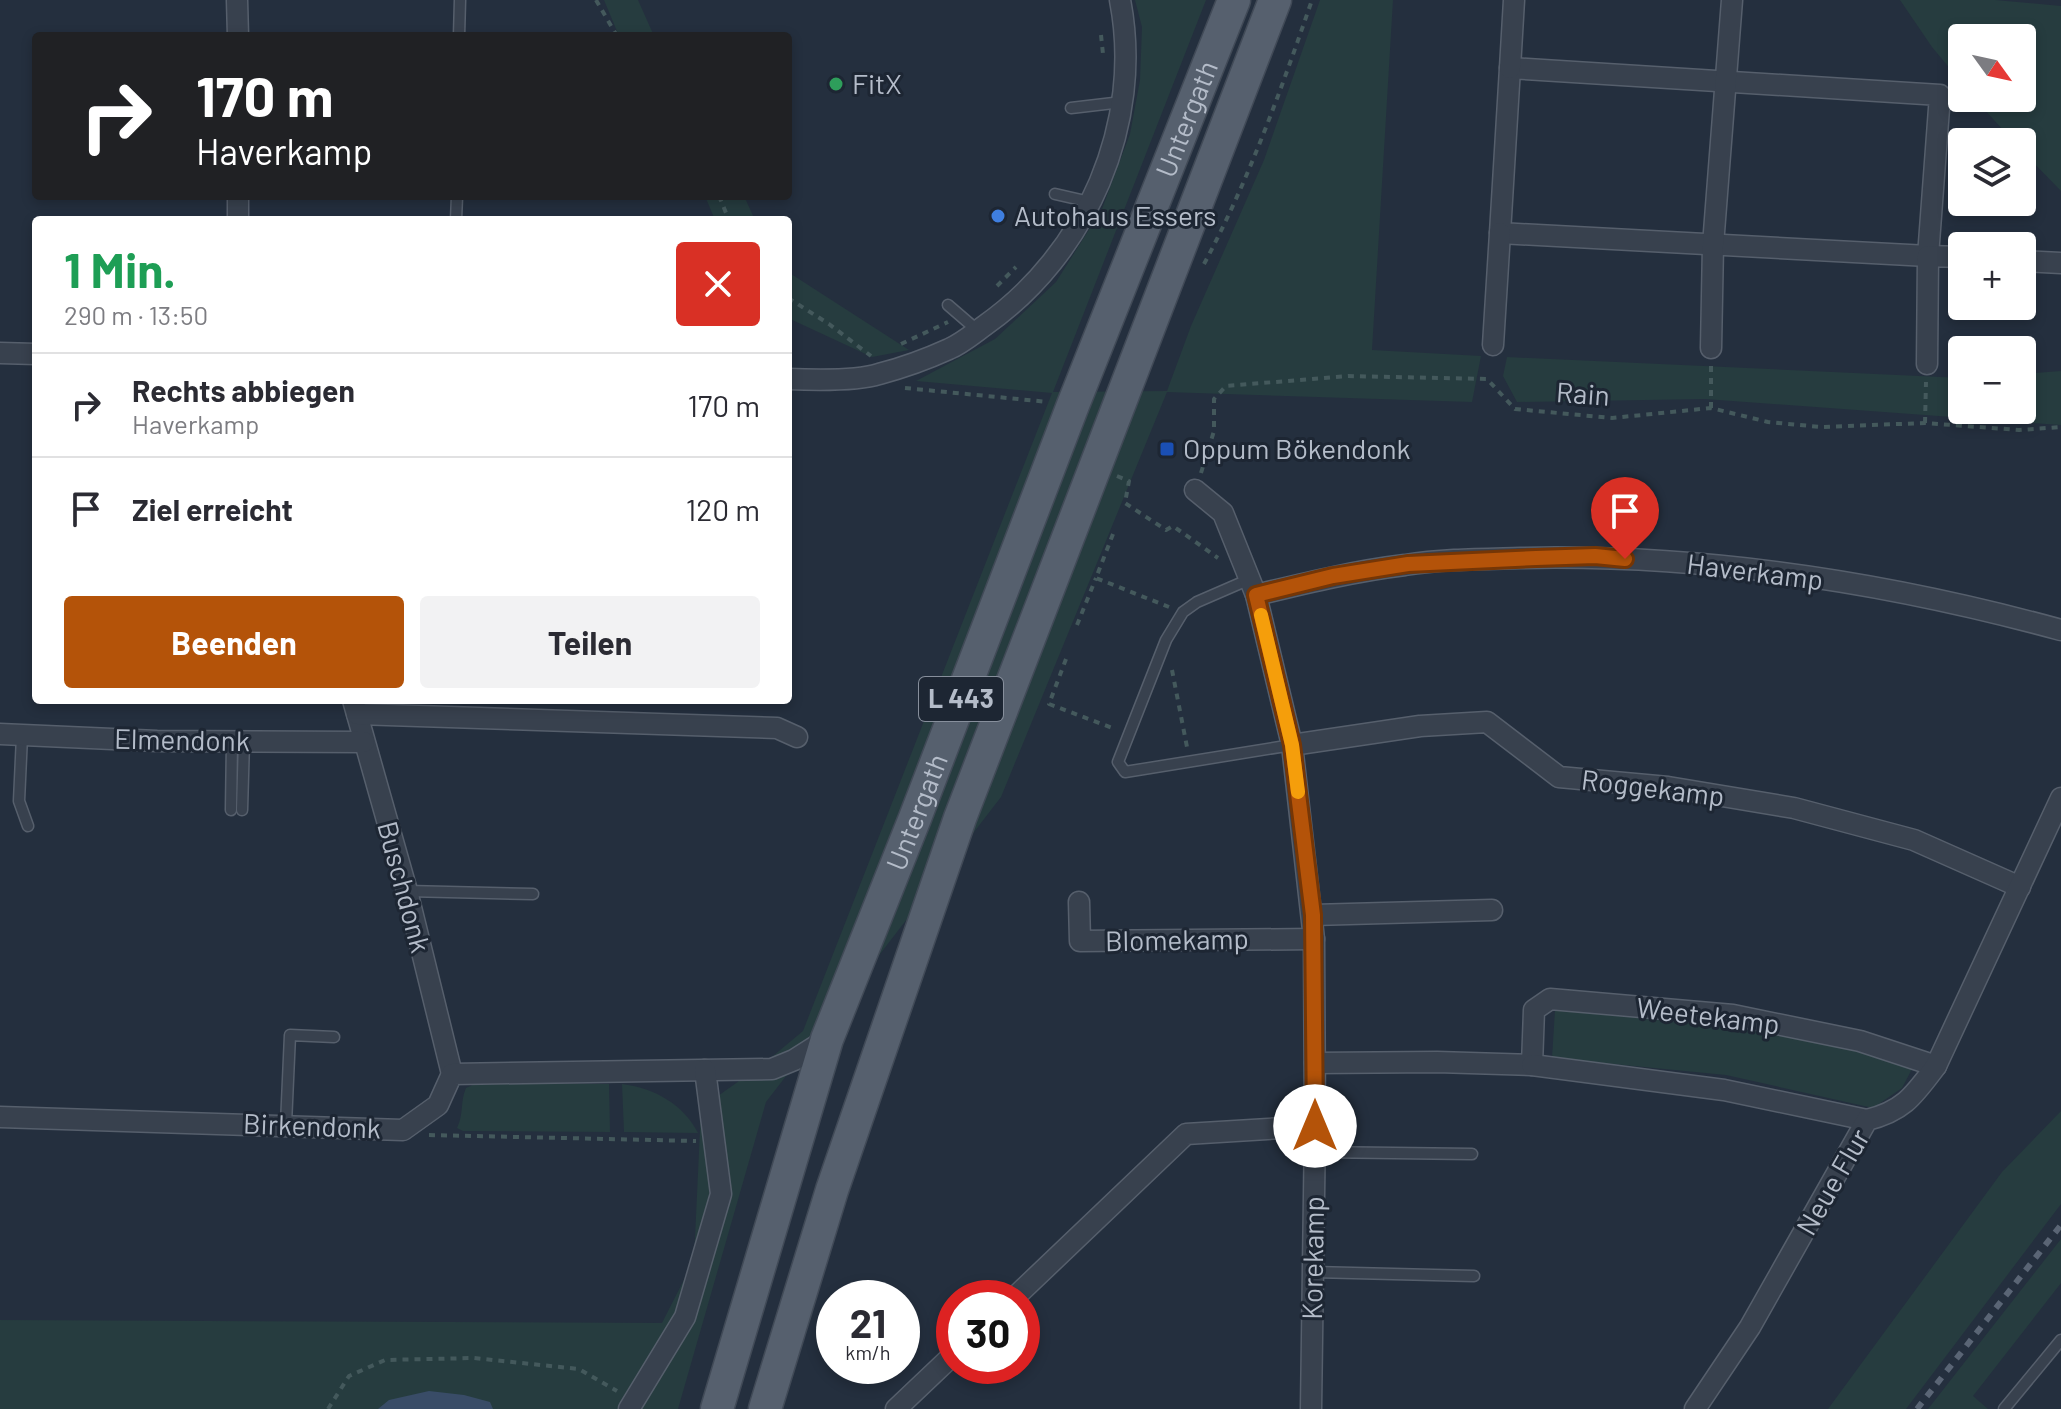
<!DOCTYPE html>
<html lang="de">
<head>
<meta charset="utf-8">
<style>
	body { margin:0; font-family:Barlow,sans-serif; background:#f2f2f3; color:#2b2b33; height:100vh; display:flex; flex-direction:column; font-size:30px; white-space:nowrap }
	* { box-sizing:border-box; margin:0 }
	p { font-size:26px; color:#7c7c81 }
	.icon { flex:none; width:44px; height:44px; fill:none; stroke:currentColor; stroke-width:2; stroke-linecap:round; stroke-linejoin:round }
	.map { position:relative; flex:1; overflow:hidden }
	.drawer { position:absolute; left:32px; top:216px; width:760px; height:488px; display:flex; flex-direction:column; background:#fff; border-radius:8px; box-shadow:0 4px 12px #0003 }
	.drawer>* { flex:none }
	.top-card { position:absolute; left:32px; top:32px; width:760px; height:168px; border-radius:8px; box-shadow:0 4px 12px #0003; background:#202124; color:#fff; overflow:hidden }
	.needle { width:52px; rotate:123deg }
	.controls { position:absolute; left:1948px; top:24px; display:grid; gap:16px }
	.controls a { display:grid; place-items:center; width:88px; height:88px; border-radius:8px; background:#fff; box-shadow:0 4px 12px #0003; font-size:40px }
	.speed { position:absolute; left:816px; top:1280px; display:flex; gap:16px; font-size:40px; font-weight:700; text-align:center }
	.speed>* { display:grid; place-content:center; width:104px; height:104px; border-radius:50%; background:#fff; box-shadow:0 4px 12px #0003; line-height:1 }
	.speed small { font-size:20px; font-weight:400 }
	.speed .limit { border:12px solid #d22; background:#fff; color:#111 }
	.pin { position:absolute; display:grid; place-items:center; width:68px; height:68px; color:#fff; margin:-82px -34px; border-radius:50% 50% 50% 0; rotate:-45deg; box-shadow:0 0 8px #0007 }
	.pin .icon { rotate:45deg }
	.me { position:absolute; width:88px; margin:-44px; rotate:0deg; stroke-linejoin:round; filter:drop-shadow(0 0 6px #0008) }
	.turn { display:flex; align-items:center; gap:28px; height:168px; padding:0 32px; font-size:36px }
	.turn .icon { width:104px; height:104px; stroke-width:2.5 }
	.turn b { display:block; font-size:56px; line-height:68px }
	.round { display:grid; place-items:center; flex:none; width:84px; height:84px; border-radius:8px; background:#f2f2f3 }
	.head { display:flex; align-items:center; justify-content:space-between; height:136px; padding:0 32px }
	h1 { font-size:48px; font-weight:700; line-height:60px; color:#1e9e55 }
	.primary-button { display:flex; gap:16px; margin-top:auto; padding:16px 32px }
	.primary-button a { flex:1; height:92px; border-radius:8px; background:#b45309; color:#fff; font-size:32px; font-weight:700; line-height:92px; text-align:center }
	.primary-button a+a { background:#f2f2f3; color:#2b2b33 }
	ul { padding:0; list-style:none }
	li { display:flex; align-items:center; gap:24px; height:104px; padding:0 32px; border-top:2px solid #e1e1e2 }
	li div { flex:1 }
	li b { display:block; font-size:30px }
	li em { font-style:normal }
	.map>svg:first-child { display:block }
</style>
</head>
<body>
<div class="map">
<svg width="2061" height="1409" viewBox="0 0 2061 1409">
	<rect width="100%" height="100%" fill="#242f3e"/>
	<!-- green -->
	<g fill="#263c3f">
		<polygon points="604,0 638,0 654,36 619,36"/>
		<polygon points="1135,0 1206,0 1053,392 1167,391 1191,326 1264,160 1320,0 1393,0 1372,350 1481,356 1472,402 1167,392 1001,797 766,1102 678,1409 0,1409 0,1320 662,1323 694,1260 701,1108 767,1061 803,1031 1052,393 916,381 995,339 1056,282 1102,209 1130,134 1140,80 1142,27"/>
		<polygon points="1900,0 1995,0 2061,6 2061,191 2022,151 2022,142 2014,142 1974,98 2022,98 2022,38 1962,38 1962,83 1932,47"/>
		<polygon points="705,196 744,196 755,220 715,220"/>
		<polygon points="788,272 909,350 872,357 788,318"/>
		<polygon points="1507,357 1962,378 1962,410 2022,410 2022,374 2061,371 2061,425 1705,399 1517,402 1503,376"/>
		<polygon points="1555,1010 1721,1023 1892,1057 1913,1067 1902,1088 1873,1108 1726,1075 1552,1058"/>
		<path d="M477,1083L609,1084L610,1132L463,1131L457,1128C464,1114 460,1101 466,1088Z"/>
		<path d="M622,1084C654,1088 683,1104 698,1133L624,1132Z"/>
		<polygon points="2061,1111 2061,1204 1906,1409 1828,1409 2002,1172"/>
		<polygon points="2061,1239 2061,1283 1973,1396 1988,1409 1928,1409"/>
	</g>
	<!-- water -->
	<polygon fill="#394c67" points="429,1391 464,1395 490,1402 493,1409 378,1409 389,1400"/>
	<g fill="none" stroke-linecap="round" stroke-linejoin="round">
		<!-- service casing -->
		<g stroke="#565f6c" stroke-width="13">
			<g id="service">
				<polyline points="459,36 460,0"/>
				<polyline points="1071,108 1122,102"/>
				<polyline points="1055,194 1090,202"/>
				<polyline points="456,220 457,196"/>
				<polyline points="948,305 977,330"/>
				<polyline points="1250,579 1197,602 1183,612 1166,640 1118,762 1125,772 1292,745"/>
				<polyline points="22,736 19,801 28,826"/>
				<polyline points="231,810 232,741"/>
				<polyline points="242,810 244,741"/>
				<polyline points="407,891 533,894"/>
				<polyline points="286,1124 290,1035 334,1037"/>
				<polyline points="1315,1152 1472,1154"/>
				<polyline points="1313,1272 1474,1276"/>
				<polyline points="2004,1409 2061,1340"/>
			</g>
		</g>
		<!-- minor casing -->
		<g stroke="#565f6c" stroke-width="23">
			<g id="minor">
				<polyline points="237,0 238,36"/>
				<polygon points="1510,68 1940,95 1928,256 1500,233"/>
				<polyline points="1510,68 1514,0"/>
				<polyline points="238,220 238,196"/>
				<polyline points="2022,261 2061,263"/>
				<polyline points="1493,345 1500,233"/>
				<polyline points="1711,348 1713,245 1732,0"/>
				<polyline points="0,353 36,354"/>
				<polyline points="1927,364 1928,256 1962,257"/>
				<path d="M788,379C812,380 857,381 879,374C902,368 927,359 949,349C961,344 973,334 984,326C1087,254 1144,123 1120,0"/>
				<polyline points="1195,490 1223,513 1256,595 1292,745 1314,939 1315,1126 1311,1409"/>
				<path d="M1256,595C1306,583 1355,571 1405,565C1443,559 1482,559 1520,558C1702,554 1886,582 2061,630"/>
				<polyline points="353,700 407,891 452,1074"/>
				<polyline points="357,714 777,728 797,737"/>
				<polyline points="0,734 157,741 364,742"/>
				<polyline points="1292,745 1420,726 1487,722 1559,777 1668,787 1794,808 1914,840 2020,887"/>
				<polyline points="1079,902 1080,941 1314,939"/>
				<polyline points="1313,915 1492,910"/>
				<polyline points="1315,1063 1437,1062 1532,1065 1534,1010 1550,999 1733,1015 1860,1041 1936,1066"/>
				<polyline points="1532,1065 1724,1090 1867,1120"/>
				<polyline points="0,1117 403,1130 438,1105 452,1074 772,1069 794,1060 827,1039"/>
				<polyline points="1014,1298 1186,1134 1315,1126"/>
				<polyline points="629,1409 685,1317 721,1194 705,1070"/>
				<polyline points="896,1409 954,1354"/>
				<path d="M1695,1409L1750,1327L1867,1120C1904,1111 1914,1095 1936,1066L2061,798"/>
			</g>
		</g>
		<!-- primary casing -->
		<g stroke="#414a57" stroke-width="35">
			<g id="primary">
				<path id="s1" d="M717,1409L827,1039L915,818L1073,405L1234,0"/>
				<polyline points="765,1409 832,1190 960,818 1275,0"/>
			</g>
		</g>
		<!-- path -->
		<g stroke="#44595c" stroke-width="4" stroke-dasharray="6 6" stroke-linecap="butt">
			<polyline points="596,0 617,36"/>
			<polyline points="1101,35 1103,54"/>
			<polyline points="719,196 729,220"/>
			<path d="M1204,264C1249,180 1281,90 1312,0"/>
			<polyline points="997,286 1016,267"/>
			<polyline points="788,298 829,324 871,356"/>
			<polyline points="901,344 948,322"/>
			<polyline points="1711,366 1711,408"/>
			<polyline points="905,388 1048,402"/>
			<polyline points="1925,423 1926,382"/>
			<polyline points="1201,473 1214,431 1214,399 1226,386 1348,376 1487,379 1515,409 1612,418 1711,408 1768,422 1821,427 1925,423 2019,430 2061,427"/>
			<polyline points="1117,476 1129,481 1125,503 1166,530 1173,526 1218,558"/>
			<polyline points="1113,534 1096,578 1169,607"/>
			<polyline points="1077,625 1096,578"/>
			<polyline points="1066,659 1049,704 1115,729"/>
			<polyline points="1172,670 1187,747"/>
			<polyline points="429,1135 696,1141"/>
			<polyline points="328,1409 349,1376 385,1360 474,1358 579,1369 617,1391"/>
		</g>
		<!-- service -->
		<use href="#service" stroke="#38414e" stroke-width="10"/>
		<!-- minor -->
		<use href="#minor" stroke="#38414e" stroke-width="20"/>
		<!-- primary -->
		<use href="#primary" stroke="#56606e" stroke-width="32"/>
		<!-- rail -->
		<polyline stroke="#5a6575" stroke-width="6" stroke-dasharray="8 8" stroke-linecap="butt" points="1917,1409 2061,1225"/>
	</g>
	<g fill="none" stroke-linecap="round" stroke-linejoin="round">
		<!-- route casing -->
		<g stroke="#753606" stroke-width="20">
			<polyline id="route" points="1315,1126 1313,915 1292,745 1256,595 1333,576 1408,564 1536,558 1595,556 1625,559"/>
		</g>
		<!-- route -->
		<use href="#route" stroke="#b45309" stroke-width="14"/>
		<!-- slow -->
		<polyline stroke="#f59e0b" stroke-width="14" points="1261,615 1292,745 1298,792"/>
	</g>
	<!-- markers -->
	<circle fill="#2e9e5b" stroke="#1d2633" stroke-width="3" cx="836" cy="84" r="8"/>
	<circle fill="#3f7fe0" stroke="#1d2633" stroke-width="3" cx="998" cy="216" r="8"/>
	<rect fill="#1a4fb4" stroke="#1d2633" stroke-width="3" x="1159" y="441" width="16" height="16" rx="4"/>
	<g text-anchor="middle" stroke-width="6" stroke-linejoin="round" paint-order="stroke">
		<!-- shield labels -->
		<rect fill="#1d2633" stroke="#878f9c" stroke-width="2" x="919" y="677" width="84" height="44" rx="6"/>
		<g font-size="26" font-weight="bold" fill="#b4bcc9">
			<text x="961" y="708">L 443</text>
		</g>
		<!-- poi labels -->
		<g font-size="28" fill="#b4bcc9" stroke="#1d2633" text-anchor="start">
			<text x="852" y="94">FitX</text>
			<text x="1014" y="226">Autohaus Essers</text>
			<text x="1183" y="459">Oppum Bökendonk</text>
		</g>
		<!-- street labels -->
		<g font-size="28" fill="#b4bcc9" stroke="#1d2633">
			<text dy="10" stroke="none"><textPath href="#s1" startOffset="1374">Untergath</textPath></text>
			<text transform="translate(1583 394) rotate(4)" y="10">Rain</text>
			<text transform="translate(1755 572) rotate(7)" y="10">Haverkamp</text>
			<text transform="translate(182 740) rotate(1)" y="10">Elmendonk</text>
			<text transform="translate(1653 788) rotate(7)" y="10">Roggekamp</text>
			<text dy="10" stroke="none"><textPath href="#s1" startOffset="630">Untergath</textPath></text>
			<text transform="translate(404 887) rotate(75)" y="10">Buschdonk</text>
			<text transform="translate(1177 940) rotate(-1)" y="10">Blomekamp</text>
			<text transform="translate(1708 1016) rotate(7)" y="10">Weetekamp</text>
			<text transform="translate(312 1126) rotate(2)" y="10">Birkendonk</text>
			<text transform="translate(1833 1182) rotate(-60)" y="10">Neue Flur</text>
			<text transform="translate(1313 1258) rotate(-89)" y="10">Korekamp</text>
		</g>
	</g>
</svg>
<div class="controls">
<a><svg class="needle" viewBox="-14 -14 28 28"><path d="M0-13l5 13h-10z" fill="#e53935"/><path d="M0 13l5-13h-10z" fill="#7c7c81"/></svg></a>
<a><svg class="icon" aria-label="layers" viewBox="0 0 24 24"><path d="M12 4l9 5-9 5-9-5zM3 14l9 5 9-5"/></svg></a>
<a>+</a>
<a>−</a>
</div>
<div class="speed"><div>21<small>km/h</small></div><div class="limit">30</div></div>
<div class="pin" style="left:1625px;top:559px;background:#d93025"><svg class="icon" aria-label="arrive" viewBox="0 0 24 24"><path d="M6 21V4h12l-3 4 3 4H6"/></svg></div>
<svg class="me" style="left:1315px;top:1126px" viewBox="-20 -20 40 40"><circle r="19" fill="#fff"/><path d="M0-13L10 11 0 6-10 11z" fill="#b45309"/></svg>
<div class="top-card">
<div class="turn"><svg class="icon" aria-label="right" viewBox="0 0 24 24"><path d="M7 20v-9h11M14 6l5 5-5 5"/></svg><div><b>170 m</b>Haverkamp</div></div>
</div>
<section class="drawer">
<div class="head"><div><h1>1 Min.</h1><p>290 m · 13:50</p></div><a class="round" style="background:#d93025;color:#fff"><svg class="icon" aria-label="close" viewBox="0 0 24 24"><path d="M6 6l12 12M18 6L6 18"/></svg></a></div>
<ul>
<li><svg class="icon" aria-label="right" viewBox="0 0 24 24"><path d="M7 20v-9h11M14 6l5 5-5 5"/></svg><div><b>Rechts abbiegen</b><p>Haverkamp</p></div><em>170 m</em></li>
<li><svg class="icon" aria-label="arrive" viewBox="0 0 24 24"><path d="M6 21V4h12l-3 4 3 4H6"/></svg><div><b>Ziel erreicht</b></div><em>120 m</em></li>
</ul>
<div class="primary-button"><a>Beenden</a><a>Teilen</a></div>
</section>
</div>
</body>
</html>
